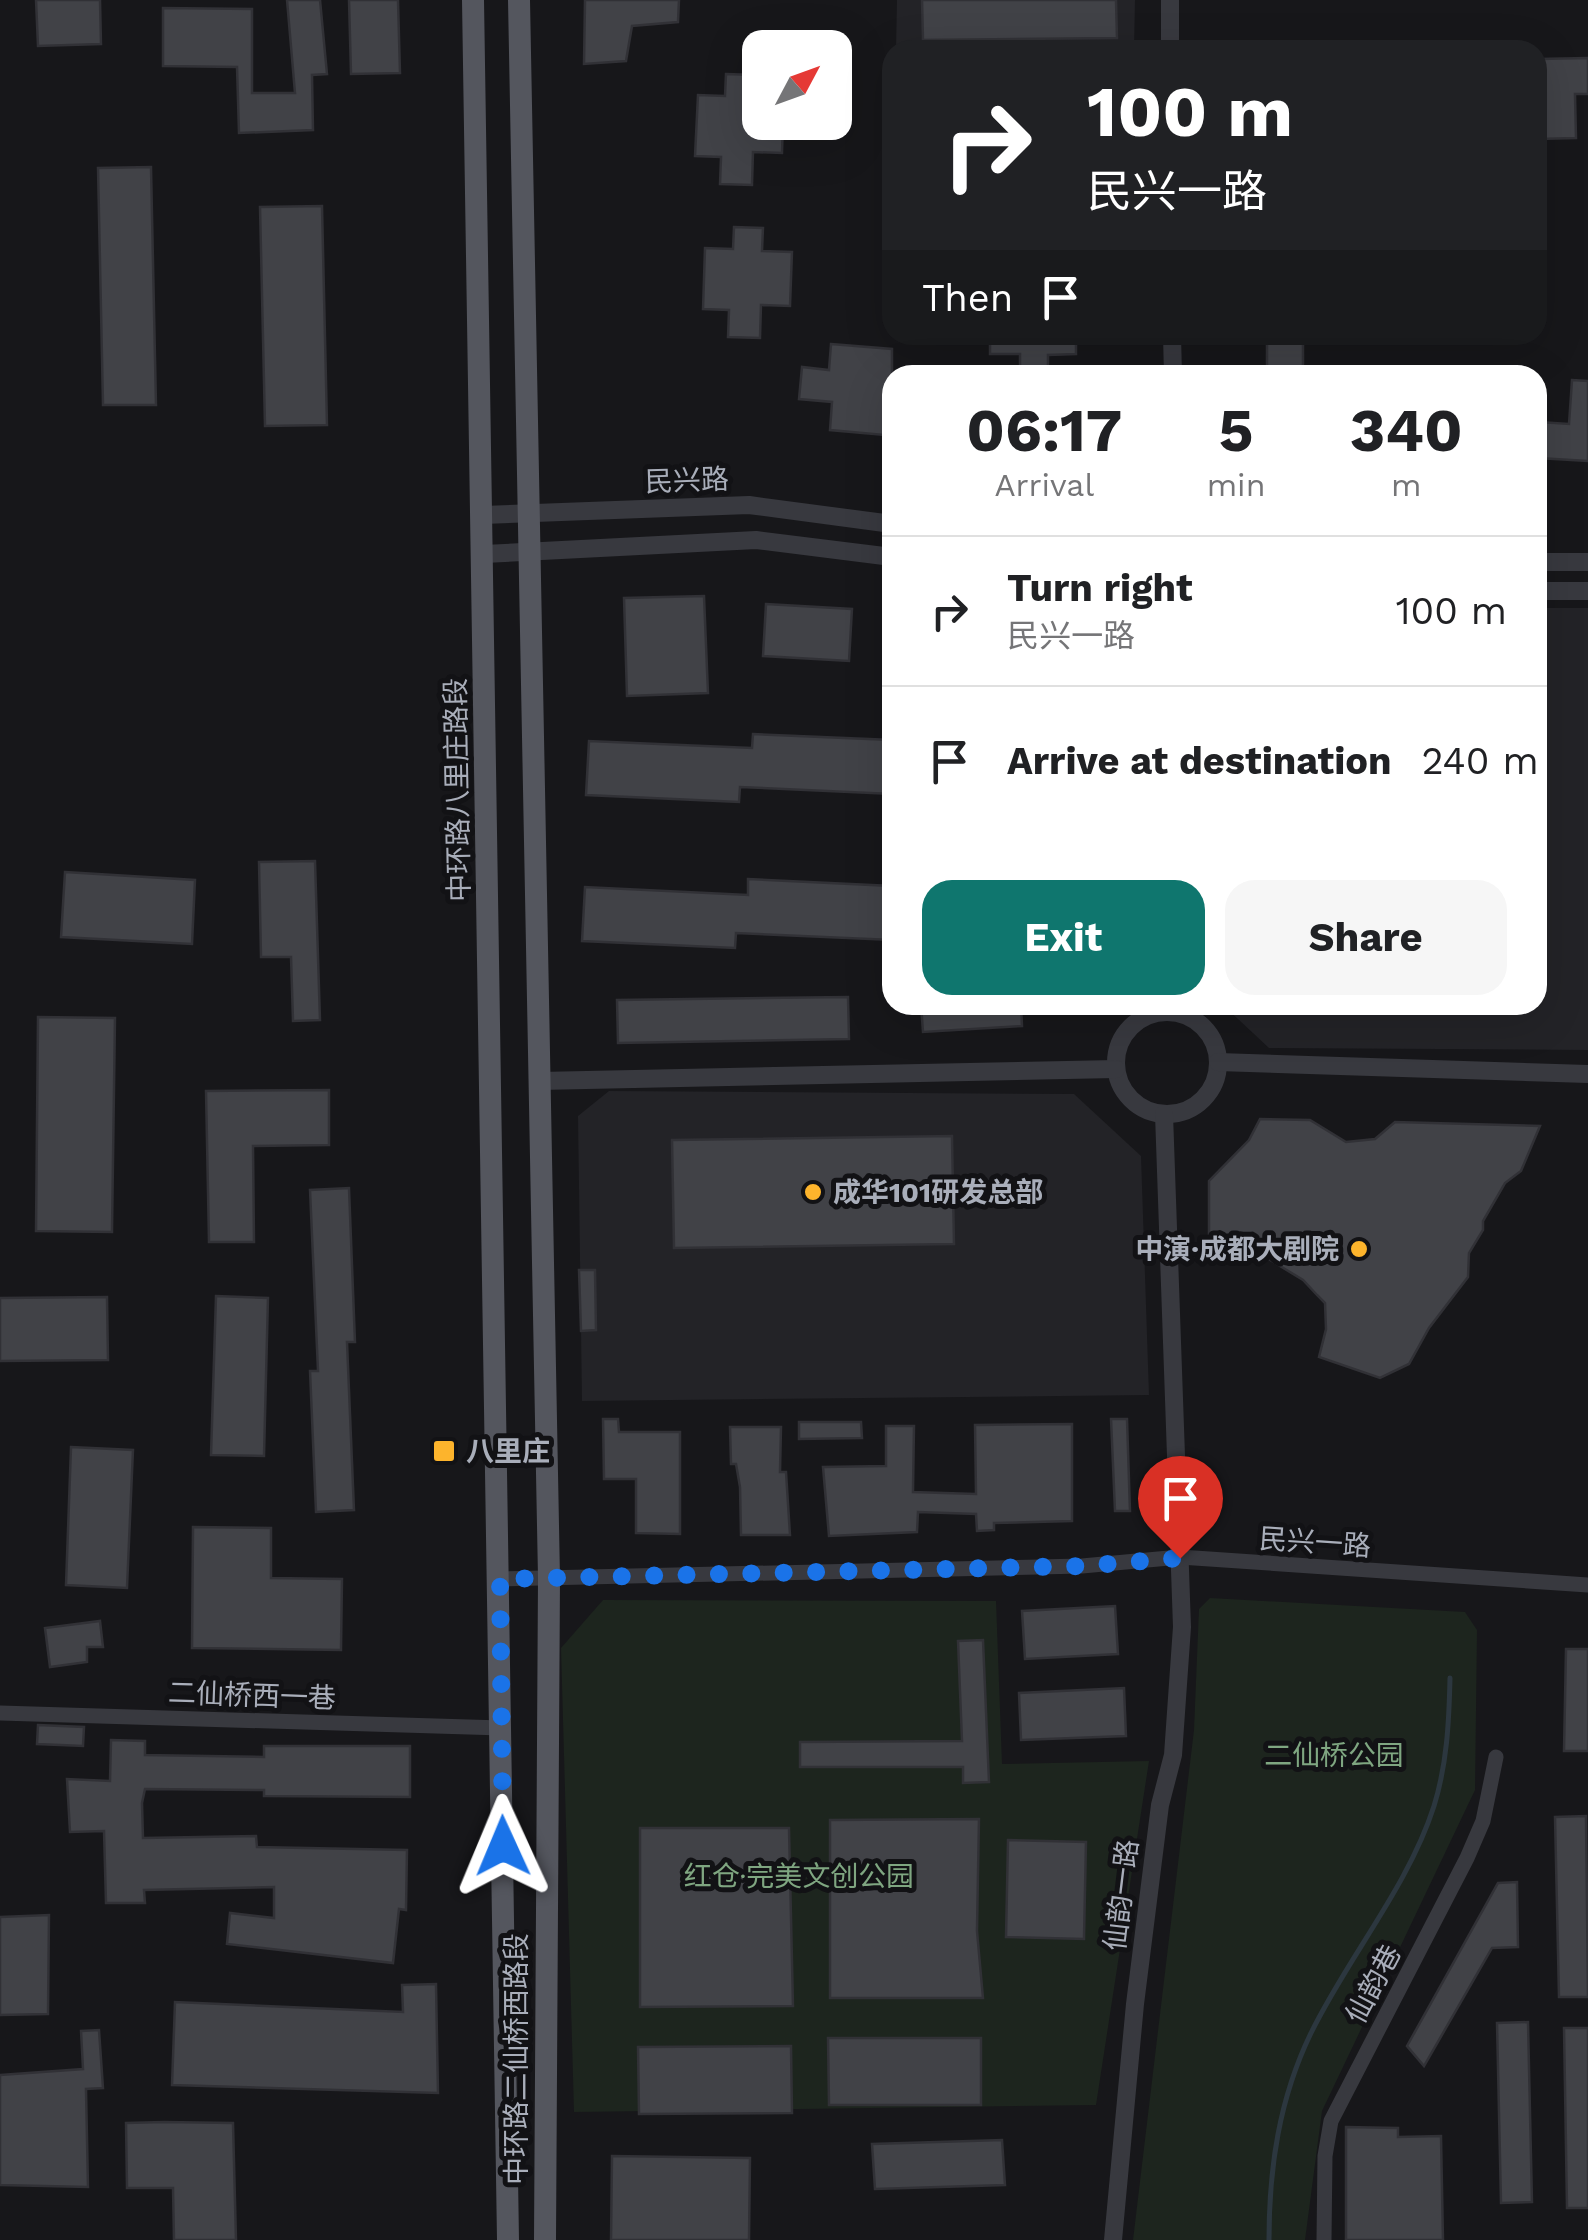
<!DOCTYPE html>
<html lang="en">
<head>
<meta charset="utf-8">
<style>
	body { margin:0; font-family:"Work Sans","Noto Sans SC",sans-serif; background:#f6f6f6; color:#202124; height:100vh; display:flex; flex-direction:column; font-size:38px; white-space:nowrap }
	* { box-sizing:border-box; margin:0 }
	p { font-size:32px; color:#757577 }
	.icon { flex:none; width:55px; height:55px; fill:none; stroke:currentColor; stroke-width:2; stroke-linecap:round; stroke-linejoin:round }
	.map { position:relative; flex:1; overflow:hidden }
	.panel { position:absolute; left:882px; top:365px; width:665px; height:650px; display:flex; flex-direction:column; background:#fff; border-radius:30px; box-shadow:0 10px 40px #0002 }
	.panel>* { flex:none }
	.guide { position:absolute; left:882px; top:40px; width:665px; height:305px; border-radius:30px; box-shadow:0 10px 40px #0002; background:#202124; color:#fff; overflow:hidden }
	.needle { width:65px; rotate:49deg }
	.controls { position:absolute; left:742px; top:30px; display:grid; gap:20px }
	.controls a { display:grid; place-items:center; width:110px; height:110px; border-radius:20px; background:#fff; box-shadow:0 10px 40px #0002; font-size:50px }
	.pin { position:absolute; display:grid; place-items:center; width:85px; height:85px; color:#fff; margin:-102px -42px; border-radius:50% 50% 50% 0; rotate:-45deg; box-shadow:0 0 10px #0007 }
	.pin .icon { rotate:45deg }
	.me { position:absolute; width:110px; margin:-55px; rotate:359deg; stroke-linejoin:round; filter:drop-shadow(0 0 8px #0008) }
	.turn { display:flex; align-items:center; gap:35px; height:210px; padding:0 40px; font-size:45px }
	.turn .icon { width:130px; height:130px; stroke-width:2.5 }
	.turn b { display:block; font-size:70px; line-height:85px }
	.then { display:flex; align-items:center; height:95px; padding:0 40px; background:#0003; gap:20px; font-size:38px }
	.eta { display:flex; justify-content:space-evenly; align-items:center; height:170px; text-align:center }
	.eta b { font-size:60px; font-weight:700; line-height:70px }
	.button { display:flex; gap:20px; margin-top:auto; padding:20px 40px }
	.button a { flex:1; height:115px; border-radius:30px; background:#0f766e; color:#fff; font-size:40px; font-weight:700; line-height:115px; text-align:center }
	.button a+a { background:#f6f6f6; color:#202124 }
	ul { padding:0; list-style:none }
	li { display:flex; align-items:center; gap:30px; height:150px; padding:0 40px; border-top:2px solid #e0e0e0 }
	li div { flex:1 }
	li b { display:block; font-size:38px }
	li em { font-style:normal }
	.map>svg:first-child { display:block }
</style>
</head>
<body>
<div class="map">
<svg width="1588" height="2240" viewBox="0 0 1588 2240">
	<rect width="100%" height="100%" fill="#17171a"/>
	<!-- built -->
	<g fill="#232327">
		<polygon points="897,0 1135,0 1134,50 896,50"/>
		<polygon points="1538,608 1588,608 1588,1050 1269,1048 1223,1005 1538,1005"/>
		<polygon points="609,1091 1074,1094 1141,1156 1149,1395 582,1401 578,1116"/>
	</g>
	<!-- green -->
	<g fill="#1d251e">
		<polygon points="1210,1598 1465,1612 1477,1630 1475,1790 1322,2111 1305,2240 1133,2240 1194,1730 1199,1609"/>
		<polygon points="603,1600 996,1601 1002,1764 1149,1761 1096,2105 574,2112 561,1648"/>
	</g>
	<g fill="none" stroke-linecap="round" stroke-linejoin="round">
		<!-- stream -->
		<path stroke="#2c373f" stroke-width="5" d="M1269,2240C1269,2168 1279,2099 1311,2033C1348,1957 1408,1887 1434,1806C1447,1764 1449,1722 1450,1678"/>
	</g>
	<!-- building -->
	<g fill="#414247" stroke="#313136" stroke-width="2.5">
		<polygon points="36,0 100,0 101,44 38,46"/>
		<polygon points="287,0 320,0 327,74 312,75 313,130 239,133 237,67 163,66 163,8 252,9 252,93 295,93"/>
		<polygon points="349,0 398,0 400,73 351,74"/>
		<polygon points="585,0 679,0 678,22 632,26 626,61 584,64"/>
		<polygon points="922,0 1116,0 1117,38 923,40"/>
		<polygon points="1588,58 1588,94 1575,94 1576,138 1538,139 1538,59"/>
		<polygon points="726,74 755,75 760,122 783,122 782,153 753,152 752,185 720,184 721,157 695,156 698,95 725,96"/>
		<polygon points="151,167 156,405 103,405 98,168"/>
		<polygon points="322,206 327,425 265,426 260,207"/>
		<polygon points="734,227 763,228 762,251 792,252 790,306 761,305 760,338 728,337 729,310 703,309 705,248 733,249"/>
		<polygon points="990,335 1076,335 1076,354 1048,355 1048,375 1020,375 1020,354 990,354"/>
		<polygon points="1267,339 1303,340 1303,375 1267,375"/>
		<polygon points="831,344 892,349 892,406 887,406 884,435 830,430 832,402 799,399 802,367 829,370"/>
		<polygon points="1572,380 1588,381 1588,461 1538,458 1540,422 1569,424"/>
		<polygon points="704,596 708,693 627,696 624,598"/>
		<polygon points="766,604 852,609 849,661 763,656"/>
		<polygon points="753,734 892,740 892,794 740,787 739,802 586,795 589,741 752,748"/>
		<polygon points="315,861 320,1020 293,1021 291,957 261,957 259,862"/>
		<polygon points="65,872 195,880 192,944 61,937"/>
		<polygon points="748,879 892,886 892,940 736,933 735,948 582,941 585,887 748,895"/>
		<polygon points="848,997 849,1039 618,1043 617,1000"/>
		<polygon points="921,1005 1021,1005 1022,1026 923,1032"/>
		<polygon points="38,1017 115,1018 112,1232 36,1231"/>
		<polygon points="329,1090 329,1145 253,1146 254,1242 209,1242 206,1091"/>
		<polygon points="1260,1119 1310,1120 1346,1142 1375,1139 1395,1122 1540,1126 1521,1171 1505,1183 1483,1221 1483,1230 1469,1253 1468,1277 1429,1328 1409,1364 1380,1378 1319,1357 1326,1329 1325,1303 1317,1295 1303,1280 1262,1255 1237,1244 1209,1240 1209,1181 1249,1140"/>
		<polygon points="952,1136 954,1244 674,1248 672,1140"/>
		<polygon points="349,1188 355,1342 347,1342 354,1510 316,1512 310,1371 318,1371 310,1190"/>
		<polygon points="579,1270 595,1270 596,1330 581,1331"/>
		<polygon points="216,1296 268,1298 264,1456 211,1455"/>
		<polygon points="107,1297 108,1360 0,1361 0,1298"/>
		<polygon points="603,1419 618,1419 619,1432 680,1432 680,1534 636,1533 636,1479 604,1479"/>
		<polygon points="1111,1419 1127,1419 1130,1511 1115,1511"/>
		<polygon points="799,1422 861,1422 862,1438 799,1439"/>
		<polygon points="1072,1424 1072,1521 994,1523 994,1530 977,1531 976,1514 918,1512 917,1532 829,1536 823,1467 886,1466 886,1426 914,1426 913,1492 976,1494 975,1425"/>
		<polygon points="730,1427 781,1427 780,1472 786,1472 790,1535 741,1535 740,1487 736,1464 731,1464"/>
		<polygon points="71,1447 133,1450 127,1588 66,1585"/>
		<polygon points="193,1527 271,1528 271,1578 342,1579 341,1650 192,1648"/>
		<polygon points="1115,1606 1118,1654 1025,1659 1022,1611"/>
		<polygon points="100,1621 103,1647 87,1647 87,1662 50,1667 45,1628"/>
		<polygon points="983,1640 989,1782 963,1783 963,1767 800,1767 800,1742 962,1741 958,1641"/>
		<polygon points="1566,1649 1588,1649 1588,1751 1564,1751"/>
		<polygon points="1124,1688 1126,1736 1021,1740 1019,1693"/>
		<polygon points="38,1725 84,1727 83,1746 37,1744"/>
		<polygon points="111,1740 145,1741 145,1755 264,1757 264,1746 410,1746 410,1797 264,1796 264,1790 145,1789 142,1803 143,1838 256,1836 257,1847 407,1850 406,1910 399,1909 393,1963 227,1944 230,1913 274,1918 274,1887 144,1890 145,1903 106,1903 104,1831 70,1832 67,1779 110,1781"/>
		<polygon points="1586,1816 1588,1997 1559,1997 1555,1817"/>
		<polygon points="979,1819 977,1931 983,1998 830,1998 830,1820"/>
		<polygon points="640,1828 789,1828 793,2006 640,2007"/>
		<polygon points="1008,1840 1086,1842 1084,1939 1006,1937"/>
		<polygon points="1517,1882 1518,1947 1492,1948 1424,2066 1407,2046 1498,1883"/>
		<polygon points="49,1915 48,2014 0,2015 0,1917"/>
		<polygon points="436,1984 438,2093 172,2085 175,2002 403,2012 402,1985"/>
		<polygon points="1528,2022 1532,2202 1501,2203 1497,2023"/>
		<polygon points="1564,2028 1588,2028 1588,2208 1567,2208"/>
		<polygon points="99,2030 103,2088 86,2089 88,2187 0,2185 0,2075 83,2069 81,2031"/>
		<polygon points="828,2038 981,2038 981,2105 829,2105"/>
		<polygon points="791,2046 792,2113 639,2114 638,2047"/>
		<polygon points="164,2122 233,2123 236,2240 174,2240 173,2188 127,2188 126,2123"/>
		<polygon points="1346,2127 1398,2128 1398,2137 1441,2136 1443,2240 1346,2240"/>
		<polygon points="1002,2140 1005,2185 875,2189 872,2144"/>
		<polygon points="612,2156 750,2158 749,2240 611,2240"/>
	</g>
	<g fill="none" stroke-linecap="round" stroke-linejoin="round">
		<!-- minor -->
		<g stroke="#38393f" stroke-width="15">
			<polyline points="500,1579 1082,1566 1180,1557 1588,1585"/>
			<polyline points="0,1713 502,1728"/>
			<polyline points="1324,2240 1325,2156 1331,2121 1467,1858 1483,1821 1496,1757"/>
		</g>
		<!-- tertiary -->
		<g stroke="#38393f" stroke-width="18">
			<polyline points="1170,0 1170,50"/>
			<polyline points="1172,335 1173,375"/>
			<polyline points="483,515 749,505 892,524"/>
			<polyline points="484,554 756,540 892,557"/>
			<polyline points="1538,562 1588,562"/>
			<polyline points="1538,591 1588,591"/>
			<circle cx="1167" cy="1063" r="51"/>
			<polyline points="1218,1062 1588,1074"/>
			<polyline points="539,1081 1116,1069"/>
			<polyline points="1113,2240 1135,2004 1160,1805 1173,1755 1182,1627 1164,1114"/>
		</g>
		<!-- primary -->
		<g stroke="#54565e" stroke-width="22">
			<polyline points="473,0 508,2240"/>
			<polyline points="519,0 549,1578 545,2240"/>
		</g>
	</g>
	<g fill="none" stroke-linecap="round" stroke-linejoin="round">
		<!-- route -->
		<polyline stroke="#1a73e8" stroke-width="18" stroke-dasharray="0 32.4" points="503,1846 500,1579 1082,1566 1180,1558"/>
	</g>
	<!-- markers -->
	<g fill="#fdb42c" stroke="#121215" stroke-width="4">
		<circle cx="813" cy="1192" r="10"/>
		<circle cx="1359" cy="1249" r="10"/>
		<rect x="432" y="1439" width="24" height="24" rx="5"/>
	</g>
	<g text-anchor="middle" stroke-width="10" stroke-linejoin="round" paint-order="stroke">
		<!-- street labels -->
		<g font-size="28" fill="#a9aeba" stroke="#121215">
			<text transform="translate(687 480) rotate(-2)" y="10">民兴路</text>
			<text transform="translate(457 790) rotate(-91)" y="10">中环路八里庄路段</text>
			<text transform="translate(1315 1542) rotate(4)" y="10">民兴一路</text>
			<text transform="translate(252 1695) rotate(2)" y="10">二仙桥西一巷</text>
			<text transform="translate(1121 1895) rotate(-83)" y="10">仙韵一路</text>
			<text transform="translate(1373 1984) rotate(-62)" y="10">仙韵巷</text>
			<text transform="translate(516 2059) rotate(-90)" y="10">中环路二仙桥西路段</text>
		</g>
		<!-- poi labels -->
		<g font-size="28" font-weight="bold" fill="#a9aeba" stroke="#121215" text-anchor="start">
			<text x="833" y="1202">成华101研发总部</text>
			<text x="1339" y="1259" text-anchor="end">中演·成都大剧院</text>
			<text x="466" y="1461">八里庄</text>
		</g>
		<!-- park labels -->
		<g font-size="28" fill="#7fa681" stroke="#121215">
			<text x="1334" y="1765">二仙桥公园</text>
			<text x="799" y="1886">红仓·完美文创公园</text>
		</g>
	</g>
</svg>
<div class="controls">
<a><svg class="needle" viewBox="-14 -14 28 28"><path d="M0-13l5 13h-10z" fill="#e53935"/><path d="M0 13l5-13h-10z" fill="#757577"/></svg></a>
</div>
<div class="pin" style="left:1180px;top:1558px;background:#d93025"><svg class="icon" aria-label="arrive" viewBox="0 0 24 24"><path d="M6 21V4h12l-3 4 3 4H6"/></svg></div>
<svg class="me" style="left:503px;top:1846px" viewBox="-20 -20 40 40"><path d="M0-17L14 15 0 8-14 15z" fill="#1a73e8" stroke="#fff" stroke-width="4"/></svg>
<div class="guide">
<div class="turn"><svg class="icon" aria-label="right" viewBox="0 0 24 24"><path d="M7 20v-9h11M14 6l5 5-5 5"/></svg><div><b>100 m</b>民兴一路</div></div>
<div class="then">Then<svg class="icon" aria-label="arrive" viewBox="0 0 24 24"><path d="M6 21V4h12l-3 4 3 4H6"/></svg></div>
</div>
<section class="panel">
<div class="eta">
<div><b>06:17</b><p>Arrival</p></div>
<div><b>5</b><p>min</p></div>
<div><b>340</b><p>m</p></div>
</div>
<ul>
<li><svg class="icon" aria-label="right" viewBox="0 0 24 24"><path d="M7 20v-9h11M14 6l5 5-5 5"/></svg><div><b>Turn right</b><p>民兴一路</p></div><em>100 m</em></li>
<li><svg class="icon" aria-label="arrive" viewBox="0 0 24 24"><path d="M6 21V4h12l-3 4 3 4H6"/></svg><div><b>Arrive at destination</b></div><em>240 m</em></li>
</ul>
<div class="button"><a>Exit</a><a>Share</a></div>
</section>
</div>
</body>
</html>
